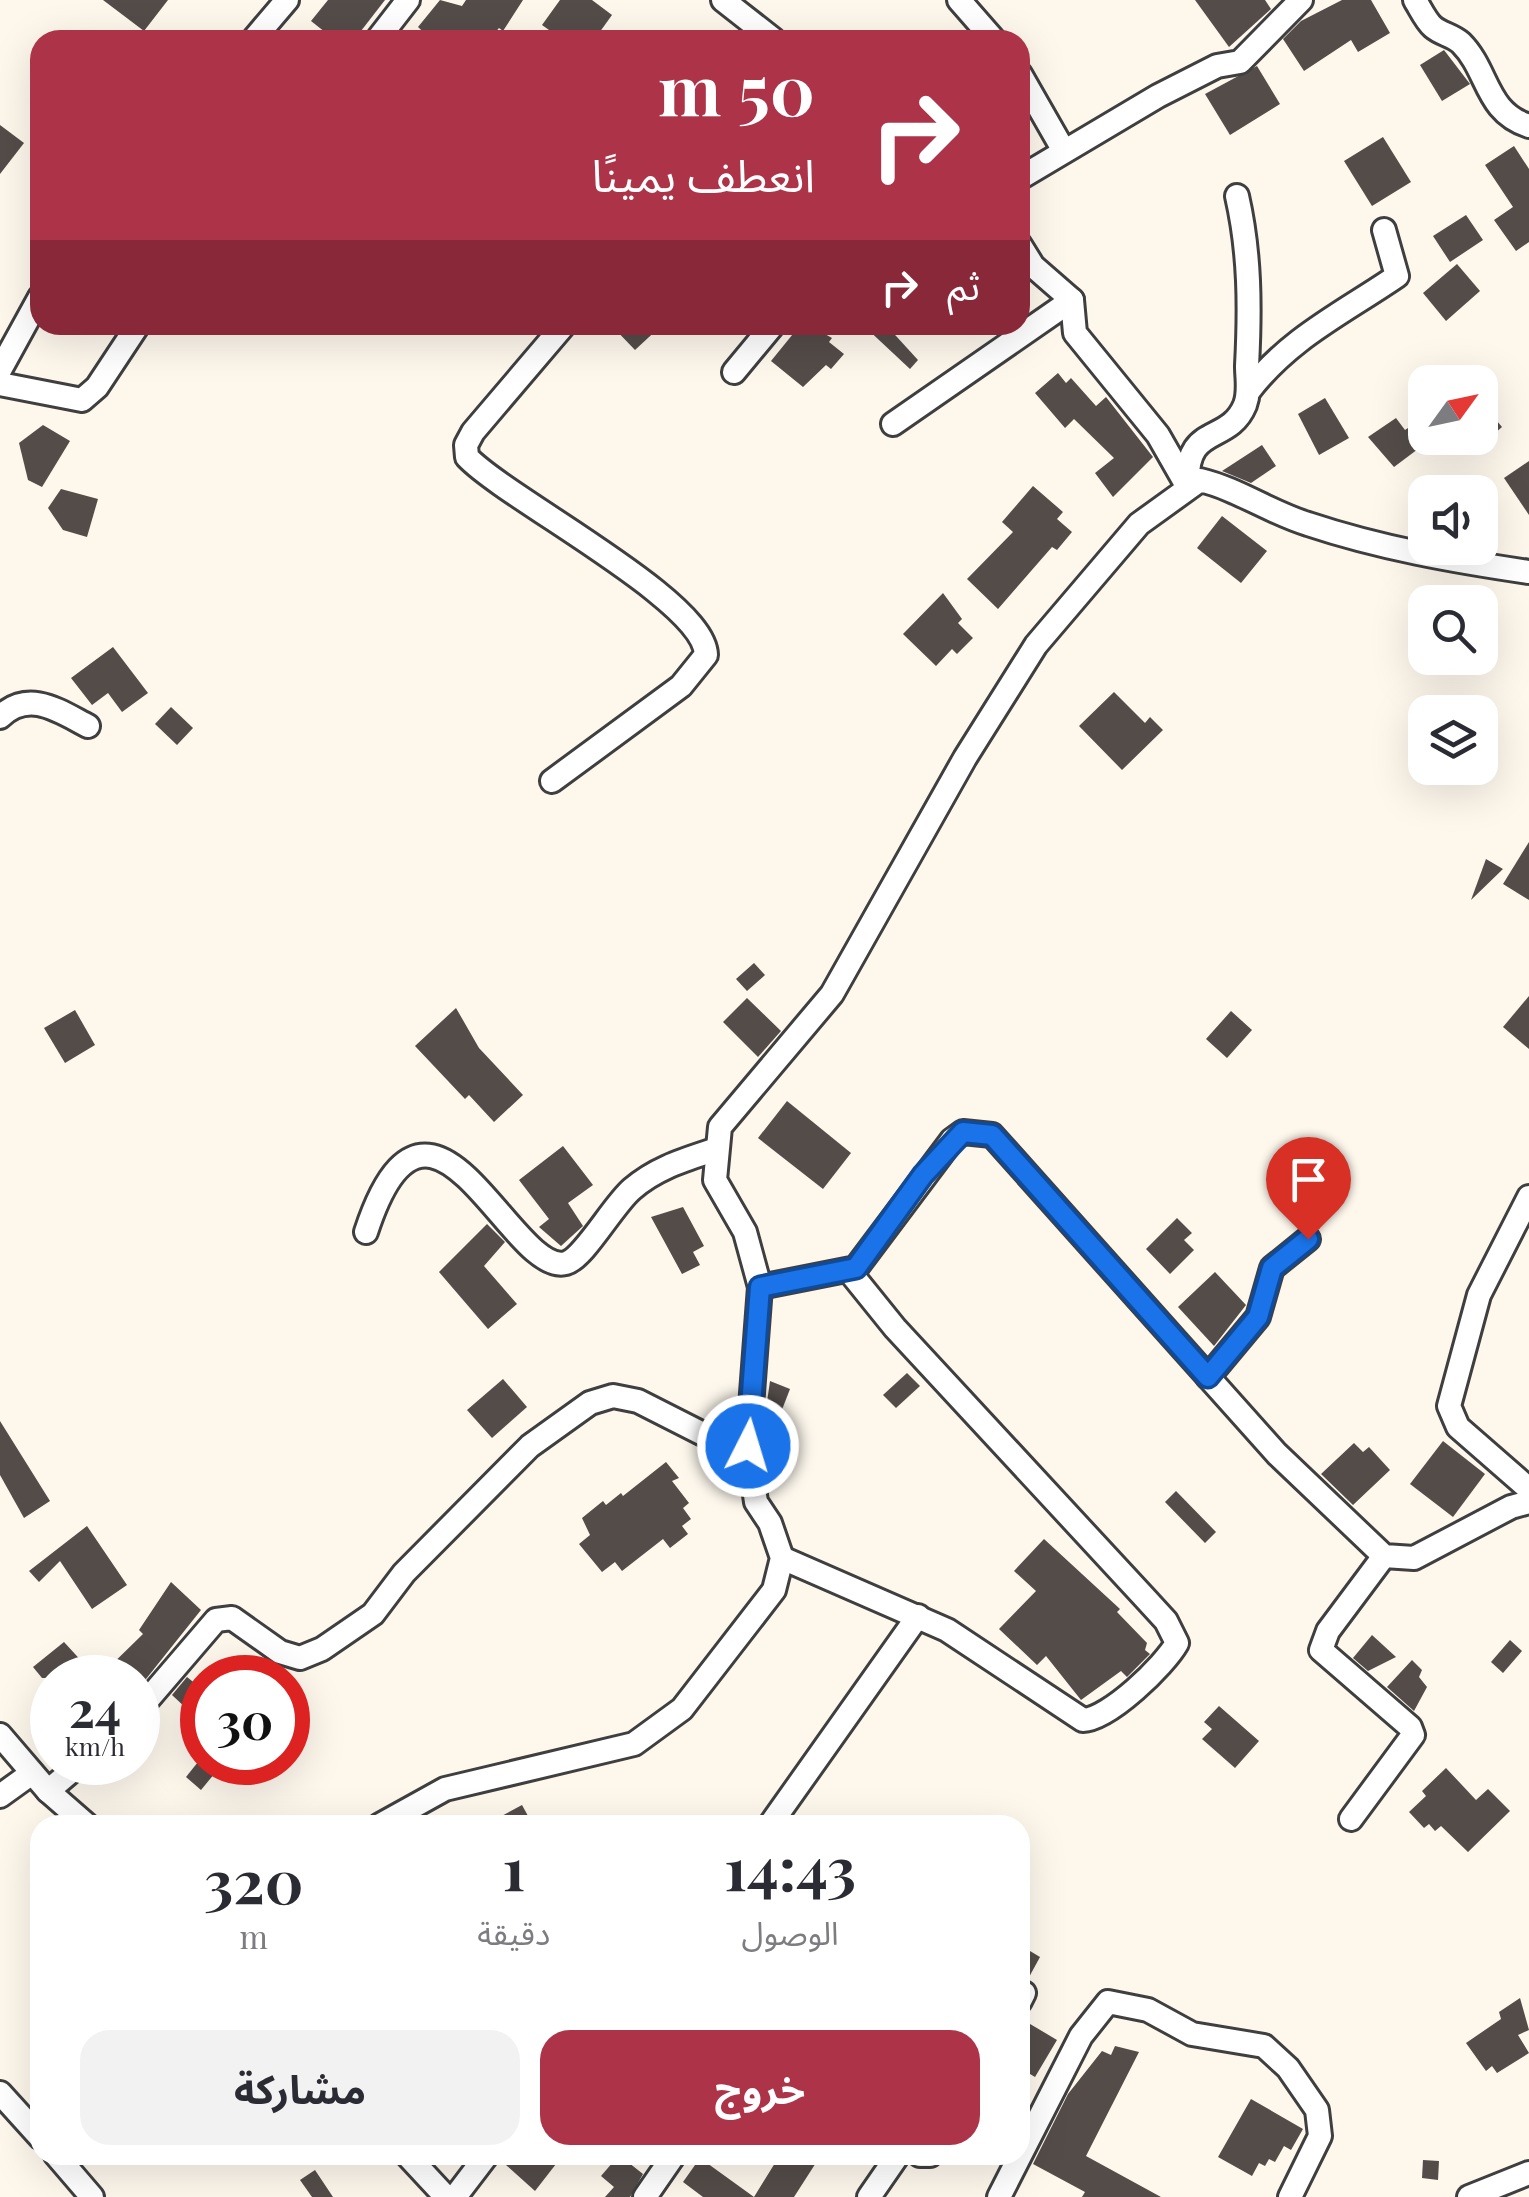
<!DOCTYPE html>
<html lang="ar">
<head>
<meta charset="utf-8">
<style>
	body { margin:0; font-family:"Playfair Display","Noto Sans Arabic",serif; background:#f2f2f3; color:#2b2b33; direction:rtl; height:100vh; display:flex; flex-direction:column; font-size:38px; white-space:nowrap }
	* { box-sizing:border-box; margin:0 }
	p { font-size:32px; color:#7c7c81 }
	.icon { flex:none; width:55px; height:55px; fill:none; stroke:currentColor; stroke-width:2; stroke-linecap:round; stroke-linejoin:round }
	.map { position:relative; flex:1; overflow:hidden; direction:ltr }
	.panel { position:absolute; left:30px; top:1815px; width:1000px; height:350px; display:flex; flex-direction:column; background:#fff; border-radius:30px; box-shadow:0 10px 40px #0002; direction:rtl }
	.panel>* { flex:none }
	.hud { position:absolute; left:30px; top:30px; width:1000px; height:305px; border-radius:30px; box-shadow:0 10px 40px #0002; direction:rtl; background:#ac3348; color:#fff; overflow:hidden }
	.needle { width:65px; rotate:57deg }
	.tools { position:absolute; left:1408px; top:365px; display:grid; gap:20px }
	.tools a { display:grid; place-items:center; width:90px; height:90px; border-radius:20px; background:#fff; box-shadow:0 10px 40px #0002; font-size:50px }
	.speed { position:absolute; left:30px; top:1655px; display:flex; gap:20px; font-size:50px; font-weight:700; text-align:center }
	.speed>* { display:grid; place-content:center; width:130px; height:130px; border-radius:50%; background:#fff; box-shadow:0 10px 40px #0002; line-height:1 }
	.speed small { font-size:25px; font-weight:400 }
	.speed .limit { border:15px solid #d22; background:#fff; color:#111 }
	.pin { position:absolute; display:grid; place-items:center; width:85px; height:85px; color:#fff; margin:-102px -42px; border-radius:50% 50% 50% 0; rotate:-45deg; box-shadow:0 0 10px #0007 }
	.pin .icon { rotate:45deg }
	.me { position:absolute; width:110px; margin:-55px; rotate:5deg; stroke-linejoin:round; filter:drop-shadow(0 0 8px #0008) }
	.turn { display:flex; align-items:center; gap:35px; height:210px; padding:0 50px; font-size:45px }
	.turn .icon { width:130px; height:130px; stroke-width:2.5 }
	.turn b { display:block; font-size:70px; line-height:85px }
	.then { display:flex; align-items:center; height:95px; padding:0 50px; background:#0003; gap:20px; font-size:38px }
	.eta { display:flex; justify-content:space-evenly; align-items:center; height:170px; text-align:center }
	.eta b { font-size:60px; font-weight:700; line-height:70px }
	.primary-button { display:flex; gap:20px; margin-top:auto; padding:20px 50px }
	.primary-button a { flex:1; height:115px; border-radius:30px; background:#ac3348; color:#fff; font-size:40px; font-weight:700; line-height:115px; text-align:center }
	.primary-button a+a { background:#f2f2f3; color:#2b2b33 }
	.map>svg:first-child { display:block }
</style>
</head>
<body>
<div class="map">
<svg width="1529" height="2197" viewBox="0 0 1529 2197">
	<rect width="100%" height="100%" fill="#fdf7ec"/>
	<!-- building -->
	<g fill="#534c49">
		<polygon points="103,0 168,0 144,31"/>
		<polygon points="328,0 385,0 354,40 335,40 311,21"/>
		<polygon points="440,0 462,6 466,0 523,0 503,31 499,28 489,40 432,40 418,27"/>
		<polygon points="560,0 592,0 612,15 594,40 563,40 542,25"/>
		<polygon points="1195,0 1265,0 1271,9 1229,47"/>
		<polygon points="1342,0 1371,0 1390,33 1358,52 1351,40 1304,71 1283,39 1301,21"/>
		<polygon points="1444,50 1470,84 1442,101 1420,65"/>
		<polygon points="1257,66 1280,104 1230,135 1205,94"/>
		<polygon points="0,125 24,143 0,174"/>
		<polygon points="1383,137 1411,182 1372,206 1344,161"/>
		<polygon points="1514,146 1529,169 1529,242 1516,251 1494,220 1513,207 1485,165"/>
		<polygon points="1466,215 1483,240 1450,262 1433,236"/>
		<polygon points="1457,264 1480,291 1446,321 1423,293"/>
		<polygon points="611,325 662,325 635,350"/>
		<polygon points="809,325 832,338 829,342 844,354 831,369 826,365 803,387 771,361 797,329 803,333"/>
		<polygon points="863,325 886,325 918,360 910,369"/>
		<polygon points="1058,373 1066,383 1071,378 1096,406 1106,397 1153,457 1113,497 1095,473 1114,458 1074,419 1065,428 1035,393"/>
		<polygon points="1325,398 1349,438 1319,455 1298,414"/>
		<polygon points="1480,401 1502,427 1480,446"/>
		<polygon points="1396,418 1405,430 1411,426 1426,443 1394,467 1368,437"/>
		<polygon points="43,425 70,441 42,487 28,480 19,443"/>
		<polygon points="1262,445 1276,466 1251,483 1222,471"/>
		<polygon points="1529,461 1529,515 1504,478"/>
		<polygon points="1033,486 1063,512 1057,519 1072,532 1057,550 1052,547 998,609 967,579 1013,532 1002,522"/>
		<polygon points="61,489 98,499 87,537 63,530 48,508"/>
		<polygon points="1222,516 1267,551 1241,583 1197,548"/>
		<polygon points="943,593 962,619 958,623 973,638 957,654 952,649 936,666 903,634"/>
		<polygon points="113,647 148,693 122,712 108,693 92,705 71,678"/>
		<polygon points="1114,692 1145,723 1150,717 1163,730 1122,770 1079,726"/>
		<polygon points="171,707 193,728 177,745 155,724"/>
		<polygon points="1529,842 1529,900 1503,884"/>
		<polygon points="1486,859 1503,869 1471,900"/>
		<polygon points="754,963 765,975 747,991 736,979"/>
		<polygon points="1529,996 1529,1049 1503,1027"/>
		<polygon points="747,998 781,1031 758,1057 723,1022"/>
		<polygon points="456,1008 479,1048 523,1095 494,1122 469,1095 465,1099 415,1046"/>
		<polygon points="75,1010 95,1045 65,1063 44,1028"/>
		<polygon points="1231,1011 1252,1030 1227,1058 1206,1039"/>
		<polygon points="787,1101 851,1153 823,1189 758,1138"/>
		<polygon points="563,1146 593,1185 568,1203 583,1226 561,1246 539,1227 549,1219 519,1180"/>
		<polygon points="1304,1176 1338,1198 1319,1229 1295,1215 1297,1210 1286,1203"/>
		<polygon points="683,1207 704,1246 693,1252 700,1265 682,1274 651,1217"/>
		<polygon points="1177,1218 1192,1233 1184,1240 1194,1250 1170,1274 1146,1249"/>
		<polygon points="487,1224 505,1242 484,1266 517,1304 488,1329 439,1272"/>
		<polygon points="1215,1272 1246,1305 1214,1346 1178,1307"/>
		<polygon points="907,1373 920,1386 896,1408 883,1395"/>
		<polygon points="503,1379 527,1407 492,1438 467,1410"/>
		<polygon points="770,1381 790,1389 778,1420 765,1416"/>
		<polygon points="0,1421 50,1501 24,1518 0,1475"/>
		<polygon points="1443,1441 1485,1474 1453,1517 1410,1484"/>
		<polygon points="1354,1443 1363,1452 1369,1447 1390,1470 1353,1505 1321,1474"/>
		<polygon points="666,1462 679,1478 672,1481 689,1503 683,1508 691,1519 682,1526 688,1534 670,1548 663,1539 622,1571 615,1562 602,1572 579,1544 590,1535 582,1518 603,1501 606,1505 621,1493 623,1496"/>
		<polygon points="1176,1491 1216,1532 1205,1543 1165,1502"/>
		<polygon points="87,1526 127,1585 92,1609 60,1561 39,1582 29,1571"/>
		<polygon points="1044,1539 1120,1609 1117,1612 1147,1643 1145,1650 1150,1654 1127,1677 1121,1671 1081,1700 1046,1656 1037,1665 999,1629 1036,1591 1014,1571"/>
		<polygon points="171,1582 201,1610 138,1689 138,1678 98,1678 143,1634 139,1630"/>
		<polygon points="1372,1635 1396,1657 1368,1671 1353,1658"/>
		<polygon points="1510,1640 1522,1651 1503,1673 1491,1662"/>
		<polygon points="64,1642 97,1678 42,1678 33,1667"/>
		<polygon points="1412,1660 1422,1670 1419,1677 1427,1687 1414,1711 1387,1687"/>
		<polygon points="187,1677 202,1689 202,1723 172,1695"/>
		<polygon points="1219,1706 1259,1741 1235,1768 1202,1739 1212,1729 1204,1722"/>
		<polygon points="198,1762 224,1762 201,1790 186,1777"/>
		<polygon points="1446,1768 1476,1800 1488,1789 1510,1811 1468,1852 1441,1826 1435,1831 1429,1824 1424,1828 1409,1812 1426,1796 1422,1791"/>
		<polygon points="522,1805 533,1825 485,1825"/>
		<polygon points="1020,1945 1040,1957 1028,1979 1020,1979"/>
		<polygon points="1520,1998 1529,2030 1518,2035 1529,2053 1497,2073 1492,2066 1486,2071 1466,2043 1501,2019 1499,2012"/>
		<polygon points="1020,2018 1057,2040 1035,2077 1020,2068"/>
		<polygon points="1115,2046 1139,2052 1086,2156 1161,2197 1082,2197 1085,2192 1033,2164 1068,2094 1102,2051 1111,2055"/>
		<polygon points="1251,2099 1303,2129 1291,2150 1284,2146 1275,2162 1269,2159 1265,2166 1259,2163 1252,2176 1218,2157"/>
		<polygon points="514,2155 563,2155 535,2191 506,2165"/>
		<polygon points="619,2155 643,2174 630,2197 605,2197 614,2187 601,2176"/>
		<polygon points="780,2155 821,2155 794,2197 703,2197 683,2182 700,2158 754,2197"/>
		<polygon points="1423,2160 1439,2161 1438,2180 1422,2178"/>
		<polygon points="315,2170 333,2197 312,2197 300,2180"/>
	</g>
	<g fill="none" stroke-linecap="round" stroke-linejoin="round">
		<!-- minor casing -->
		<g stroke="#3f3f3f" stroke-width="28">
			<g id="minor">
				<polyline points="723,0 774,40"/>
				<polyline points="959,0 994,40"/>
				<path d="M1415,0C1420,8 1426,21 1433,27C1441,34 1452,35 1461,43C1489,71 1485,112 1529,126"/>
				<polyline points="253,40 287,0"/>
				<polyline points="377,40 408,0"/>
				<polyline points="1020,74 1064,151"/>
				<polyline points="1020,178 1158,96 1217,66 1240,62 1301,0"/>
				<polyline points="1020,245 1033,266 1072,300 1075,333 1158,435 1186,484"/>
				<polyline points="0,370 40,297"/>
				<polyline points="734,372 773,325"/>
				<polyline points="0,384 82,400 97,387 138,325"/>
				<path d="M1248,392C1289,338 1343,313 1397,276L1384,230"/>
				<polyline points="893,424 1072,300"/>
				<path d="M1188,487C1184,422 1228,446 1245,405C1250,392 1247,379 1247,366C1250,308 1250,253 1237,196"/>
				<path d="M0,717C29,689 59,711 88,726"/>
				<path d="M552,781L681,686L706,655C705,600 508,500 467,457L466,445L473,432L564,325"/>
				<polyline points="1529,1197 1479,1295 1449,1406 1458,1427 1529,1489"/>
				<path d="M366,1232C430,1037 511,1278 566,1263C584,1258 613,1205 632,1189C656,1168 684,1160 714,1150"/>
				<polyline points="760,1287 856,1268 952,1140 963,1132 992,1135 1277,1454 1384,1556 1414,1558 1511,1507 1529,1502"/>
				<polyline points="1208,1377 1258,1317 1272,1268 1308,1239"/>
				<path d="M782,1558L947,1630L1083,1720C1109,1719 1164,1666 1177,1643L1166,1621L1144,1597L895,1328L849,1271"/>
				<polyline points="138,1711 216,1620 232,1618 280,1652 300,1658 322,1649 373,1614 404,1573 530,1446 590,1403 613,1396 638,1401 705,1435 748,1446"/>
				<polyline points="0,1735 48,1791 87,1825"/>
				<polyline points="48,1791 82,1762"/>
				<polyline points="0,1796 32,1773"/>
				<polyline points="1351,1819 1413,1735 1410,1727 1321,1650 1328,1631 1384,1556"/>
				<path d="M380,1825L445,1789L634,1744L682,1709L774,1590L782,1558L770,1523L756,1502L748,1446L760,1287L745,1232L715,1180L720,1127L832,994L965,758L1036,645L1139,524L1200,480C1238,489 1271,513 1308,524C1380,548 1454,561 1529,572"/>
				<polyline points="770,1825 918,1616"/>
				<polyline points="1020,2001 1024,1993"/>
				<polyline points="0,2093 40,2137"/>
				<polyline points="56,2155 92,2197"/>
				<polyline points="407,2155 446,2197"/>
				<polyline points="920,2155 930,2155"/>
				<polyline points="455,2197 487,2155"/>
				<polyline points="645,2197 674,2155"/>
				<polyline points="869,2197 898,2155"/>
				<polyline points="999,2197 1081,2036 1108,2002 1148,2010 1192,2034 1264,2046 1288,2068 1317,2110 1320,2136 1290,2197"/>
				<polyline points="1469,2197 1529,2173"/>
			</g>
		</g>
		<!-- minor -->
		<use href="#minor" stroke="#fff" stroke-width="22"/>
	</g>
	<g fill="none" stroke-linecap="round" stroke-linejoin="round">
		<!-- route casing -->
		<g stroke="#114b97" stroke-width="25">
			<polyline id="route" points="748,1446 760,1287 856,1268 923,1175 963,1132 992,1135 1208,1377 1258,1317 1272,1268 1308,1239"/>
		</g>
		<!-- route -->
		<use href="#route" stroke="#1a73e8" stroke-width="18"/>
	</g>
</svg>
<div class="tools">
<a><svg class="needle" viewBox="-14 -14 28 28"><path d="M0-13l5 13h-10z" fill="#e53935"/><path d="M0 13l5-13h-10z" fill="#7c7c81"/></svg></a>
<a><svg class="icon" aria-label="sound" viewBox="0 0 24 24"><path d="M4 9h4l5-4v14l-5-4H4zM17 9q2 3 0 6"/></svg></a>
<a><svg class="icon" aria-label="search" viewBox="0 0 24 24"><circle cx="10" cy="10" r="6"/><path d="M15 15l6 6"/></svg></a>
<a><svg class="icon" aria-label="layers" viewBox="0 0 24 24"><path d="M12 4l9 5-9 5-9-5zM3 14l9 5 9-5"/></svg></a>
</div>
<div class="speed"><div>24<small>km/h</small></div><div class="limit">30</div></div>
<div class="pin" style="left:1308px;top:1239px;background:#d93025"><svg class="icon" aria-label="arrive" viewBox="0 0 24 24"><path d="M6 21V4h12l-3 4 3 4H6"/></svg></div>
<svg class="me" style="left:748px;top:1446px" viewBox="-20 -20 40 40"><circle r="17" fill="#1a73e8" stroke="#fff" stroke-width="3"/><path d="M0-11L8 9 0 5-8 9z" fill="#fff"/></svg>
<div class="hud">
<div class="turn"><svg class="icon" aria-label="right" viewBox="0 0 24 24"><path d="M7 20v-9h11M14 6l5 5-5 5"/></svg><div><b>50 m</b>انعطف يمينًا</div></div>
<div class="then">ثم<svg class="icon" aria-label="right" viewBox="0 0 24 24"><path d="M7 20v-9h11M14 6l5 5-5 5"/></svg></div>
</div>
<section class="panel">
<div class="eta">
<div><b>14:43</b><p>الوصول</p></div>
<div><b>1</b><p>دقيقة</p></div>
<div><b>320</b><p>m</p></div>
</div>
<div class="primary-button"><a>خروج</a><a>مشاركة</a></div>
</section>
</div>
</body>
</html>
